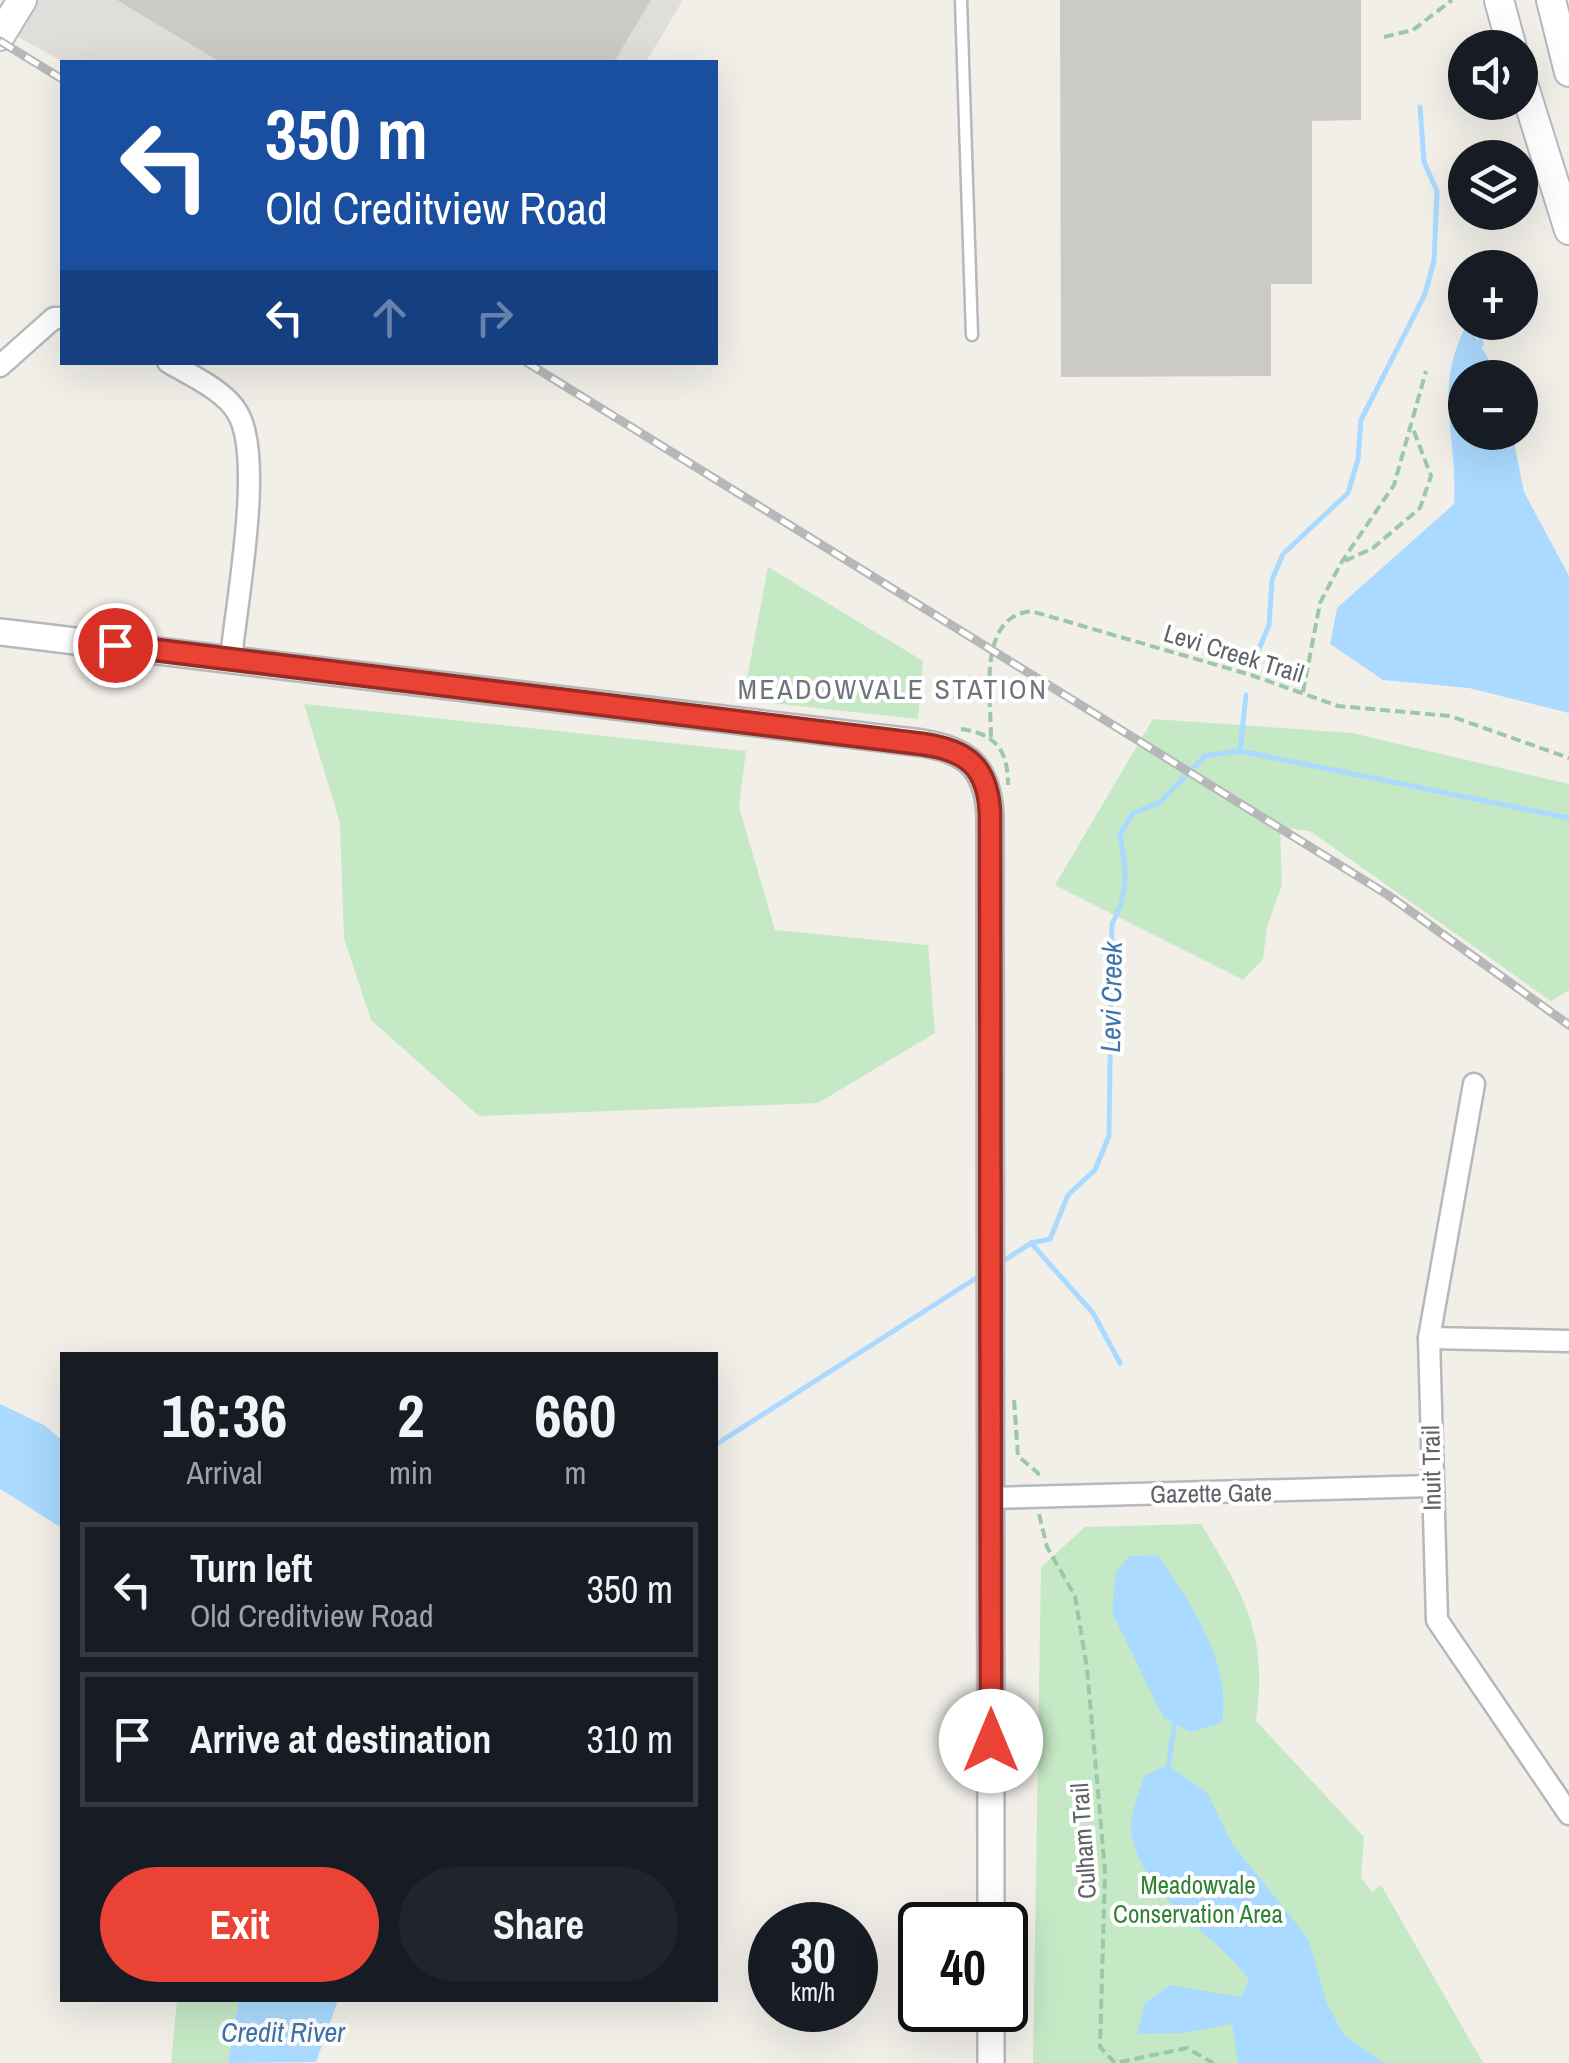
<!DOCTYPE html>
<html lang="en">
<head>
<meta charset="utf-8">
<style>
	body { margin:0; font-family:"Archivo Narrow",sans-serif; background:#20242c; color:#f1f3f6; height:100vh; display:flex; flex-direction:column; font-size:38px; white-space:nowrap }
	* { box-sizing:border-box; margin:0 }
	p { font-size:32px; color:#9ea1a6 }
	.icon { flex:none; width:55px; height:55px; fill:none; stroke:currentColor; stroke-width:2; stroke-linecap:round; stroke-linejoin:round }
	.map { position:relative; flex:1; overflow:hidden }
	.side { position:absolute; left:60px; top:1352px; width:658px; height:650px; display:flex; flex-direction:column; background:#171b24; border-radius:0px; box-shadow:0 10px 40px #0002 }
	.side>* { flex:none }
	.top-card { position:absolute; left:60px; top:60px; width:658px; height:305px; border-radius:0px; box-shadow:0 10px 40px #0002; background:#1a4fa0; color:#fff; overflow:hidden }
	.controls { position:absolute; left:1448px; top:30px; display:grid; gap:20px }
	.controls a { display:grid; place-items:center; width:90px; height:90px; border-radius:50%; background:#171b24; box-shadow:0 10px 40px #0002; font-size:50px }
	.speed { position:absolute; left:748px; top:1902px; display:flex; gap:20px; font-size:50px; font-weight:700; text-align:center }
	.speed>* { display:grid; place-content:center; width:130px; height:130px; border-radius:50%; background:#171b24; box-shadow:0 10px 40px #0002; line-height:1 }
	.speed small { font-size:25px; font-weight:400 }
	.speed .limit { border:5px solid #111; border-radius:15px; background:#fff; color:#111 }
	.pin { position:absolute; display:grid; place-items:center; width:85px; height:85px; color:#fff; margin:-42px; border:5px solid #fff; border-radius:50%; box-shadow:0 2px 10px #0007 }
	.me { position:absolute; width:110px; margin:-55px; rotate:0deg; stroke-linejoin:round; filter:drop-shadow(0 0 8px #0008) }
	.turn { display:flex; align-items:center; gap:35px; height:210px; padding:0 40px; font-size:45px }
	.turn .icon { width:130px; height:130px; stroke-width:2.5 }
	.turn b { display:block; font-size:70px; line-height:85px }
	.lanes { display:flex; align-items:center; height:95px; padding:0 40px; background:#0003; justify-content:center; gap:50px; direction:ltr }
	.lanes .off { opacity:.35 }
	.eta { display:flex; justify-content:space-evenly; align-items:center; height:170px; text-align:center }
	.eta b { font-size:60px; font-weight:800; line-height:70px }
	.action { display:flex; gap:20px; margin-top:auto; padding:20px 40px }
	.action a { flex:1; height:115px; border-radius:60px; background:#ea4335; color:#fff; font-size:40px; font-weight:800; line-height:115px; text-align:center }
	.action a+a { background:#20242c; color:#f1f3f6 }
	ul { padding:0; list-style:none }
	li { display:flex; align-items:center; gap:30px; height:135px; margin:0 20px 15px; padding:0 20px; border:5px solid #363941; border-radius:0px }
	li div { flex:1 }
	li b { display:block; font-size:38px }
	li em { font-style:normal }
	.map>svg:first-child { display:block }
</style>
</head>
<body>
<div class="map">
<svg width="1569" height="2063" viewBox="0 0 1569 2063">
	<rect width="100%" height="100%" fill="#f1efe8"/>
	<!-- industrial -->
	<polygon fill="#e0deda" points="37,0 683,0 646,62 63,62 15,35"/>
	<!-- green -->
	<g fill="#c5e8c5">
		<polygon points="768,567 923,661 918,719 743,700"/>
		<polygon points="304,704 746,751 739,807 775,930 928,945 935,1033 818,1103 479,1116 371,1020 344,938 340,823"/>
		<polygon points="1153,719 1352,733 1569,784 1569,990 1551,1001 1310,831 1280,827 1282,885 1267,927 1263,959 1243,980 1055,885"/>
		<path d="M1201,1524C1245,1597 1268,1633 1256,1721L1364,1837L1361,1878L1372,1892L1381,1885L1483,2063H1033L1041,1567L1085,1527Z"/>
		<polygon points="177,2000 239,2000 228,2063 171,2063"/>
	</g>
	<!-- water -->
	<g fill="#aadaff">
		<path d="M1467,323L1499,377L1465,378V432L1512,433L1524,492L1569,576V713L1469,688L1383,680L1330,644L1337,608L1454,504C1458,432 1432,393 1467,323Z"/>
		<polygon points="0,1404 44,1425 62,1440 62,1528 0,1489"/>
		<path d="M1158,1555C1191,1603 1232,1663 1222,1723L1190,1732L1163,1717L1112,1612L1116,1572L1130,1556Z"/>
		<path d="M1167,1765L1207,1792L1232,1844L1308,1938L1327,2004L1344,2035L1384,2063H1238L1232,2024L1184,2033L1137,2034L1145,2003L1170,1985L1241,1997L1249,1979C1211,1930 1138,1894 1131,1829C1130,1813 1140,1791 1144,1776Z"/>
		<polygon points="239,2000 338,2000 316,2062 228,2063"/>
	</g>
	<g fill="none" stroke-linecap="round" stroke-linejoin="round">
		<!-- stream -->
		<g stroke="#aadaff" stroke-width="5">
			<polyline points="1478,322 1481,344"/>
			<polyline points="1254,661 1269,625 1272,580 1283,554 1348,493 1358,459 1361,420 1425,294 1434,261 1437,191 1424,162 1420,107"/>
			<polyline points="1240,751 1246,695"/>
			<polyline points="1031,1243 1093,1313 1120,1363"/>
			<path d="M997,1265L1031,1243L1050,1239L1068,1195L1095,1170L1109,1136L1112,924C1130,892 1126,869 1120,834L1133,813L1159,803L1205,756L1240,751L1569,818"/>
			<polyline points="715,1445 984,1273"/>
			<polyline points="1168,1769 1175,1720"/>
		</g>
	</g>
	<!-- building -->
	<g fill="#cccac5">
		<polygon points="117,0 651,0 614,62 220,62"/>
		<polygon points="1060,0 1361,0 1361,120 1312,121 1312,284 1271,284 1271,376 1061,377"/>
	</g>
	<g fill="none" stroke-linecap="round" stroke-linejoin="round">
		<!-- service casing -->
		<g stroke="#b5b8bc" stroke-width="15">
			<polyline id="service" points="961,0 972,335"/>
		</g>
		<!-- minor casing -->
		<g stroke="#b5b8bc" stroke-width="25">
			<g id="minor">
				<path d="M168,362C190,375 224,390 237,412C265,456 236,604 231,659"/>
				<polyline points="0,366 54,318 62,318"/>
				<polyline points="1474,1084 1429,1338 1437,1620 1569,1814"/>
				<polyline points="1429,1338 1569,1341"/>
				<polyline points="990,1498 1431,1486"/>
			</g>
		</g>
		<!-- tertiary casing -->
		<g stroke="#b5b8bc" stroke-width="30">
			<g id="tertiary">
				<path d="M0,632L922,743C967,750 987,767 990,814L991,1925"/>
				<polyline points="991,2010 991,2063"/>
			</g>
		</g>
		<!-- secondary casing -->
		<g stroke="#b6babf" stroke-width="32">
			<g id="secondary">
				<polyline points="1499,0 1512,48"/>
				<polyline points="1551,0 1569,72"/>
				<polyline points="0,36 22,0"/>
				<polyline points="1520,74 1569,230"/>
			</g>
		</g>
		<!-- path -->
		<g stroke="#9cc7a9" stroke-width="4" stroke-dasharray="10 5" stroke-linecap="butt">
			<polyline points="1384,37 1413,30 1452,0"/>
			<polyline points="1345,561 1373,548 1420,508 1431,476 1412,426"/>
			<polyline points="1303,692 1320,603 1341,563 1394,485 1426,371"/>
			<path d="M961,729C996,734 1008,750 1008,785"/>
			<path d="M991,737C991,696 977,617 1031,611L1251,675L1338,706L1450,716L1569,758"/>
			<polyline points="1014,1400 1018,1456 1038,1473 1038,1480"/>
			<polyline points="1039,1514 1047,1547 1075,1596 1087,1668 1105,1871 1100,2047 1115,2063 1187,2048 1213,2063"/>
		</g>
		<!-- service -->
		<use href="#service" stroke="#fff" stroke-width="10"/>
		<!-- minor -->
		<use href="#minor" stroke="#fff" stroke-width="20"/>
		<!-- tertiary -->
		<use href="#tertiary" stroke="#fff" stroke-width="25"/>
		<!-- secondary -->
		<use href="#secondary" stroke="#fff" stroke-width="28"/>
		<!-- rail casing -->
		<g stroke="#b6b7b8" stroke-width="9">
			<g id="rail">
				<polyline points="0,41 62,79"/>
				<polyline points="526,362 1388,895 1569,1025"/>
			</g>
		</g>
		<!-- rail -->
		<use href="#rail" stroke="#fff" stroke-width="5" stroke-dasharray="15" stroke-linecap="butt"/>
	</g>
	<g fill="none" stroke-linecap="round" stroke-linejoin="round">
		<!-- route casing -->
		<g stroke="#982c22" stroke-width="25">
			<path id="route" d="M115,645L922,744C967,750 988,767 990,814L991,1741"/>
		</g>
		<!-- route -->
		<use href="#route" stroke="#ea4335" stroke-width="18"/>
	</g>
	<g text-anchor="middle" stroke-width="8" stroke-linejoin="round" paint-order="stroke">
		<!-- street labels -->
		<g font-size="25" fill="#5f6368" stroke="#fff">
			<text transform="translate(1234 653) rotate(17)" y="9">Levi Creek Trail</text>
			<text transform="translate(1431 1468) rotate(-91)" y="9">Inuit Trail</text>
			<text transform="translate(1211 1493) rotate(-1)" y="9">Gazette Gate</text>
			<text transform="translate(1083 1841) rotate(-94)" y="9">Culham Trail</text>
		</g>
		<!-- park labels -->
		<g font-size="25" fill="#348238" stroke="#fff">
			<text x="1198" y="1894">Meadowvale<tspan x="1198" dy="29">Conservation Area</tspan></text>
		</g>
		<!-- neighbourhood labels -->
		<g font-size="28" letter-spacing="2.5" fill="#70757a" stroke="#fff">
			<text x="893" y="699">MEADOWVALE STATION</text>
		</g>
		<!-- water labels -->
		<g font-size="28" font-style="italic" fill="#4174aa" stroke="#fff">
			<text transform="translate(1111 997) rotate(-89)" y="10">Levi Creek</text>
			<text x="283" y="2042">Credit River</text>
		</g>
	</g>
</svg>
<div class="controls">
<a><svg class="icon" aria-label="sound" viewBox="0 0 24 24"><path d="M4 9h4l5-4v14l-5-4H4zM17 9q2 3 0 6"/></svg></a>
<a><svg class="icon" aria-label="layers" viewBox="0 0 24 24"><path d="M12 4l9 5-9 5-9-5zM3 14l9 5 9-5"/></svg></a>
<a>+</a>
<a>−</a>
</div>
<div class="speed"><div>30<small>km/h</small></div><div class="limit">40</div></div>
<div class="pin" style="left:115px;top:645px;background:#d93025"><svg class="icon" aria-label="arrive" viewBox="0 0 24 24"><path d="M6 21V4h12l-3 4 3 4H6"/></svg></div>
<svg class="me" style="left:991px;top:1741px" viewBox="-20 -20 40 40"><circle r="19" fill="#fff"/><path d="M0-13L10 11 0 6-10 11z" fill="#ea4335"/></svg>
<div class="top-card">
<div class="turn"><svg class="icon" aria-label="left" viewBox="0 0 24 24"><path d="M17 20v-9H6M10 6l-5 5 5 5"/></svg><div><b>350 m</b>Old Creditview Road</div></div>
<div class="lanes"><svg class="icon" aria-label="left" viewBox="0 0 24 24"><path d="M17 20v-9H6M10 6l-5 5 5 5"/></svg><svg class="icon off" aria-label="ahead" viewBox="0 0 24 24"><path d="M12 20V5M6 11l6-6 6 6"/></svg><svg class="icon off" aria-label="right" viewBox="0 0 24 24"><path d="M7 20v-9h11M14 6l5 5-5 5"/></svg></div>
</div>
<section class="side">
<div class="eta">
<div><b>16:36</b><p>Arrival</p></div>
<div><b>2</b><p>min</p></div>
<div><b>660</b><p>m</p></div>
</div>
<ul>
<li><svg class="icon" aria-label="left" viewBox="0 0 24 24"><path d="M17 20v-9H6M10 6l-5 5 5 5"/></svg><div><b>Turn left</b><p>Old Creditview Road</p></div><em>350 m</em></li>
<li><svg class="icon" aria-label="arrive" viewBox="0 0 24 24"><path d="M6 21V4h12l-3 4 3 4H6"/></svg><div><b>Arrive at destination</b></div><em>310 m</em></li>
</ul>
<div class="action"><a>Exit</a><a>Share</a></div>
</section>
</div>
</body>
</html>
